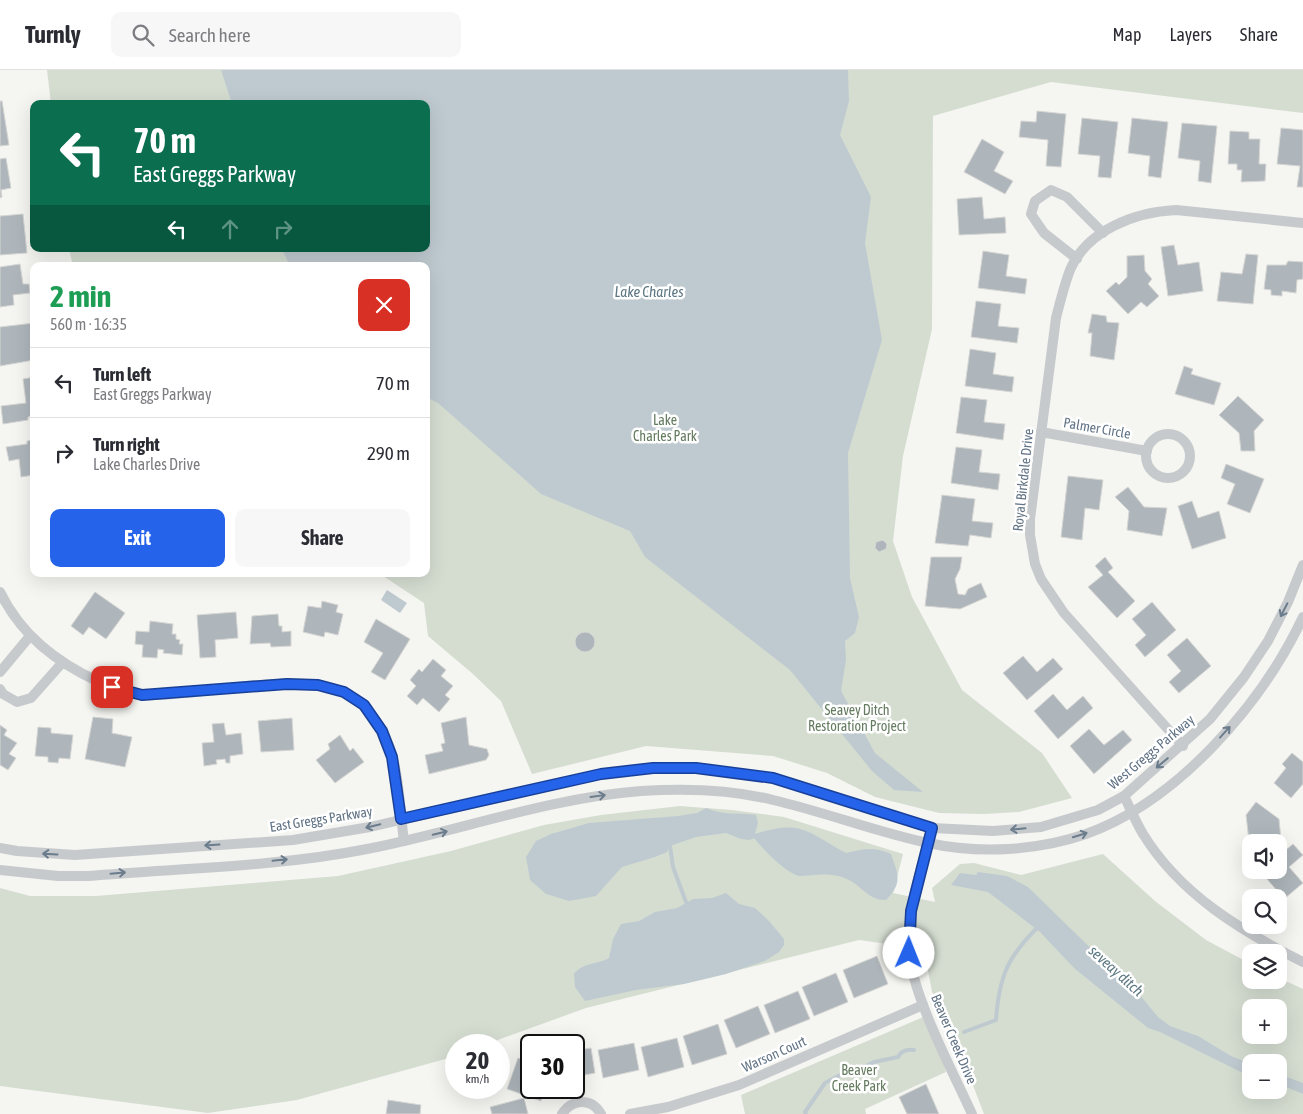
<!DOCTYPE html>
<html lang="en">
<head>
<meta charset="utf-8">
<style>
	body { margin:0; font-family:"Asap Condensed",sans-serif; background:#f7f7f7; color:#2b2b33; height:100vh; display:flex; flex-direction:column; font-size:19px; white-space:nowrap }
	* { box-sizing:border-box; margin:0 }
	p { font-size:16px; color:#7c7c81 }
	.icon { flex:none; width:28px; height:28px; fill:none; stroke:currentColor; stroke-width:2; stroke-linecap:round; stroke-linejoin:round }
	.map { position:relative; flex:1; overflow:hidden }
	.panel { position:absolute; left:30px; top:192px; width:400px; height:315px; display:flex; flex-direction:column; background:#fff; border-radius:10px; box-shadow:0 5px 20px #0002 }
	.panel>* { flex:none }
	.top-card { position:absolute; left:30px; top:30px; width:400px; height:152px; border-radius:10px; box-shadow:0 5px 20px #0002; background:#0b6e4f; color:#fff; overflow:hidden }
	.fabs { position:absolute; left:1242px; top:764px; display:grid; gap:10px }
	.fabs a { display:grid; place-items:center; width:45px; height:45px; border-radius:10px; background:#fff; box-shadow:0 5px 20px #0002; font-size:25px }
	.speed { position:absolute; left:445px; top:964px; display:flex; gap:10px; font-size:25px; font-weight:700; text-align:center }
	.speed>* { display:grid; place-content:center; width:65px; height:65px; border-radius:50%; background:#fff; box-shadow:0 5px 20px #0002; line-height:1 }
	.speed small { font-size:12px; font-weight:400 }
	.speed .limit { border:2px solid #111; border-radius:8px; background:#fff; color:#111 }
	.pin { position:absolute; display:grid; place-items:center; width:42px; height:42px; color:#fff; margin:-21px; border-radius:10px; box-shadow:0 2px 8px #0006 }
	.me { position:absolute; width:55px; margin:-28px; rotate:1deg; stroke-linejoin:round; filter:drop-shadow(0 0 4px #0008) }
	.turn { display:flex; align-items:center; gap:18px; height:105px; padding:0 20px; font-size:22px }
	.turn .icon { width:65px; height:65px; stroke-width:2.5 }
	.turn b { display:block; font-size:35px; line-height:42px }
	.lanes { display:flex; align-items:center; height:48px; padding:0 20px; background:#0003; justify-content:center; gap:25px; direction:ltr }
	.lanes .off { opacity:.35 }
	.round { display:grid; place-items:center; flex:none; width:52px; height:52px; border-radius:10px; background:#f7f7f7 }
	.head { display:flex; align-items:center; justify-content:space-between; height:85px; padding:0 20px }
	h1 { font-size:30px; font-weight:700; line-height:38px; color:#1e9e55 }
	.cta { display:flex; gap:10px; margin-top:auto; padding:10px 20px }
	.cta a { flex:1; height:58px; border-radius:10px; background:#2563eb; color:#fff; font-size:20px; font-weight:700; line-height:58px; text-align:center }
	.cta a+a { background:#f7f7f7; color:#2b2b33 }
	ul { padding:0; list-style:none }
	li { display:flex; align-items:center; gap:15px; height:70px; padding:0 20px; border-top:1px solid #e1e1e2 }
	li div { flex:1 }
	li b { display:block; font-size:19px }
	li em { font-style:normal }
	header { display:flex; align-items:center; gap:30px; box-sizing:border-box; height:70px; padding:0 25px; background:#fff; border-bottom:1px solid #e1e1e2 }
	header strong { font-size:24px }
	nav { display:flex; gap:28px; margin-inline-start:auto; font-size:18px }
	.search { width:350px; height:45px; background:#f7f7f7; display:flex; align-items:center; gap:12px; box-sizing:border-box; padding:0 18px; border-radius:10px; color:#7c7c81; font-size:19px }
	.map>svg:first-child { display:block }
</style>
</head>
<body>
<header>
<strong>Turnly</strong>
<div class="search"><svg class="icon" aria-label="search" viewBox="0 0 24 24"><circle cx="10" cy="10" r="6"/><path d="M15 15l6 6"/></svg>Search here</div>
<nav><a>Map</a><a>Layers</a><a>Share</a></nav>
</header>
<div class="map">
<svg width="1303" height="1044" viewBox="0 0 1303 1044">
	<rect width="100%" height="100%" fill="#f5f5f1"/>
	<!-- green -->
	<g fill="#d5ddd1" fill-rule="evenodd">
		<polygon points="47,0 1303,0 1303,43 1051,12 933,46 932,259 903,386 893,471 912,527 962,620 1042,683 1072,728 1019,742 984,744 939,743 875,727 827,703 773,686 646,676 532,704 501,631 473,604 428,566 424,533 380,504 426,504 426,196 73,196 69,179 426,179 426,34 51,34"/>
		<path d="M680,736L732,740L784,747L903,784L893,823L935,832L932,818L960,794L974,793L1021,805L1103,784L1155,831L1206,870L1251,894V910L1279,908L1303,919V1044H984L961,984L932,922L924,879L859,870L586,938L484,975H456V985L449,988L297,1030L208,1043L0,1016V818L30,826H96L338,806L451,781L544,755L601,745ZM1251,938H1279V965H1251ZM1251,992H1279V1020H1251Z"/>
		<polygon points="928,945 946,1002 865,1039 866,1044 745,1044 741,1025"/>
	</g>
	<!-- water -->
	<g fill="#bfcad0">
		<polygon points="221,0 848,0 849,31 840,65 871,127 865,173 882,270 848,383 850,508 859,547 855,563 845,571 846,590 841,621 875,683 923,722 894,720 872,701 790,600 645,487 630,461 541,424 438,333 426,327 426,196 290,196 282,179 426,179 426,34 232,34"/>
		<polygon points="387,520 407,533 400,543 381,530"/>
		<path d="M706,738C725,746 737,742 756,745L758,753L755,764C802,749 807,762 846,783C862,779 875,776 891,784C898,804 903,813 886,830C869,831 861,815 847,809C832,802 817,805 802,806C789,807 762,778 754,768L750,770L741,769L726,763L696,767L670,776L667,782L655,787L622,797L596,826L569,831L546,824L530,810L526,787L536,771L551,764L589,753L678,746L697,743Z"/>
		<polygon points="978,802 1007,806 1028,817 1111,898 1130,913 1158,947 1170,956 1198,966 1231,986 1251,994 1251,1007 1160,962 1148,958 1074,898 1040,862 988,822 951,815 960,803 976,805"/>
		<path d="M726,823L739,834L755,838L769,851L784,869V875L779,882L765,891L726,904L684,914L636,920L585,931L575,917L574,904C583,892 597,895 609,888L613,869L621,854L639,851L655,842L677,838L693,829L712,828Z"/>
		<polygon points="1279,1004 1303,1013 1303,1024 1279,1014"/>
	</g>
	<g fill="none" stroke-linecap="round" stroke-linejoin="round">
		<!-- stream -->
		<g stroke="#bfcad0" stroke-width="4">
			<polyline points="670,776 673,797 686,832"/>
			<path d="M964,962L996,950C999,906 1008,886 1040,855"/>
			<path d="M806,1044L805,1042L825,1013L844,1003H852L874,992L898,987C901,981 907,979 914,980"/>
		</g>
	</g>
	<!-- building -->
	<g fill="#aeb6bb" stroke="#d6d6d4">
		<polygon points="0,31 2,31 9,75 0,76"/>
		<polygon points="1037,41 1066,44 1061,97 1046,96 1048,70 1019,67 1021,51 1036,52"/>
		<polygon points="1082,48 1118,52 1111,108 1098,107 1100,86 1078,84"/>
		<polygon points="1132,48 1168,52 1161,108 1148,106 1150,86 1128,83"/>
		<polygon points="1182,53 1217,56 1211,113 1198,111 1200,91 1178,88"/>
		<polygon points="1281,58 1303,60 1303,117 1297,117 1300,96 1277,94"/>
		<polygon points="1230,61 1249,62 1249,69 1260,69 1259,94 1266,94 1265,111 1241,112 1242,100 1237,100 1237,94 1228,94"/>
		<polygon points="982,69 1004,82 994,101 1013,111 1005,124 964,102"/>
		<polygon points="6,88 11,118 1,120 2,127 0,128 0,89"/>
		<polygon points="982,127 984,149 1005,147 1006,163 959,165 957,129"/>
		<polygon points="23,144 27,183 0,185 0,146"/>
		<polygon points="1174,175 1178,195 1199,192 1203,221 1168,226 1161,177"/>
		<polygon points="983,181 1009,185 1006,206 1027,209 1025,224 978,218"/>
		<polygon points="1246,184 1258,185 1253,234 1217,231 1221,202 1242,204"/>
		<polygon points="1144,185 1145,201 1152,209 1148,214 1159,226 1147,237 1141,232 1128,244 1106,221 1116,212 1119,215 1127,207 1127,186"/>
		<polygon points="1288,191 1303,192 1303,209 1297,210 1296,223 1282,221 1282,226 1271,225 1271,220 1264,219 1267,195 1286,195"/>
		<polygon points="20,194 23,214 29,214 30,223 13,225 14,235 0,237 0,197"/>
		<polygon points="976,231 1001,234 998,256 1019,258 1017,273 971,267"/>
		<polygon points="1092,244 1106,246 1107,252 1119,253 1114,290 1090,286 1092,263 1088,263"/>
		<polygon points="34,253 34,290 0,296 0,257"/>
		<polygon points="970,279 996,283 993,304 1014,307 1012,322 965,316"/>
		<polygon points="1184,296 1193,299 1191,304 1221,313 1214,335 1175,324"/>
		<polygon points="34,307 34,346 28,347 28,350 3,354 1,336 26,333 23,309"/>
		<polygon points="1238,326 1264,350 1254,361 1255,381 1241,381 1239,363 1219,345"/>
		<polygon points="961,327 987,330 984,352 1005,354 1003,370 956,363"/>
		<polygon points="34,370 34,405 21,407 19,389 9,391 6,377 27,374 27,371"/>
		<polygon points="956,377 982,380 979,402 1000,404 998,420 951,413"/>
		<polygon points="1226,394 1264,409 1250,443 1227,434 1235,414 1221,408"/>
		<polygon points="1068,406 1103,410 1099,440 1085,438 1082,470 1061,467"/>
		<polygon points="1128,417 1144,437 1167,438 1162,466 1127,460 1129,441 1115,427"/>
		<polygon points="942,425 975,429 972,451 993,453 991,468 970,465 968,476 935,473"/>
		<polygon points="1192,431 1198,448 1219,441 1226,468 1192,479 1178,436"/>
		<polygon points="883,470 887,474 886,479 879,482 875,478 876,472"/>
		<polygon points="931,487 962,487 960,499 955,509 958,524 965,525 968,519 981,513 987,527 960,539 925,536"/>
		<polygon points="1105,487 1113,498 1108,502 1135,531 1117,548 1088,517 1103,505 1095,496"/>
		<polygon points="95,522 125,543 106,569 89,557 83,565 71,556"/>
		<polygon points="322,531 338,535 336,542 343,544 338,565 325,562 324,567 303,562 308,536 321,538"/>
		<polygon points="1152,532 1176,560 1145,587 1135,575 1146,565 1132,549"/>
		<polygon points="236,542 238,568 215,570 216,587 200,588 197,545"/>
		<polygon points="278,544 279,556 282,556 282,562 291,561 291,576 271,577 270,573 250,574 252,546"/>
		<polygon points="376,549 410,569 385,610 371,602 383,583 364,572"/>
		<polygon points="150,551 173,554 172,564 176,564 176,569 180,570 179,574 183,574 182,585 163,583 164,580 158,579 157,588 142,587 143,575 135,574 136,561 149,562"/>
		<circle cx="585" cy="572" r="10"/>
		<polygon points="1187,568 1211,596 1179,623 1169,612 1181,601 1167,585"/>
		<polygon points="1023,586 1037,602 1053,588 1063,599 1027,630 1003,603"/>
		<polygon points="433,589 446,600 441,606 453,616 445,625 450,629 439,642 423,628 417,635 407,626 416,616 410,610 419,599 422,602"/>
		<polygon points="1053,624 1067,640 1083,626 1093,638 1058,669 1034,641"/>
		<polygon points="93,647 113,649 112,663 132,667 125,697 85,689"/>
		<polygon points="466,647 469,675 487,679 489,685 486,690 429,704 425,685 443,681 441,674 445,673 441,653"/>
		<polygon points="292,648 294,680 261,682 258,651"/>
		<polygon points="224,653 226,665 241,663 243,684 230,686 230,693 226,693 225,689 216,690 217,694 204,696 202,673 214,672 212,654"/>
		<polygon points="0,655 7,660 4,665 17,673 9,684 16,688 8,700 0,695"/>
		<polygon points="38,657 51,658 51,663 73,665 70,689 59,688 58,693 48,692 48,687 35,686"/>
		<polygon points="1089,659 1104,675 1123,660 1132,670 1094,704 1070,676"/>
		<polygon points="340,665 350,681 353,678 364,692 335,713 316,690 330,679 328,674"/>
		<polygon points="1292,683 1303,692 1303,714 1291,728 1274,713 1286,698 1282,694"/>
		<polygon points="1256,732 1279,749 1281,770 1249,771 1246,745"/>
		<polygon points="1293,774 1303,785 1289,797 1303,813 1284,829 1267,809 1270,806 1266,801 1279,800 1279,786"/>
		<polygon points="877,886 888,914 854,928 843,900"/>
		<polygon points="836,903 848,932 814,946 802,917"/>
		<polygon points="798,921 810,949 775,963 764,935"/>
		<polygon points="758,936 770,964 736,978 724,950"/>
		<polygon points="718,954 727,984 692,995 683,966"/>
		<polygon points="677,968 684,997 648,1007 641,977"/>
		<polygon points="634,973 639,1000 603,1008 598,980"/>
		<polygon points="591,978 595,1003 574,1007 574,981"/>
		<polygon points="518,988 531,993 531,1018 546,1018 541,1031 507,1019"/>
		<polygon points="926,1014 939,1044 907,1044 899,1027"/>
		<polygon points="524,1028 528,1044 492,1044 490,1037"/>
		<polygon points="388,1030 421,1035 420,1044 386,1044"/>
	</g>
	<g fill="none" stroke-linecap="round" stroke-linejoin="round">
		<!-- minor -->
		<g stroke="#c7cacd" stroke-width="10">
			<polyline points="1077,189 1044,163 1031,144 1035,131 1051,120 1067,127 1103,163"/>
			<polyline points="1041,362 1147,381"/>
			<circle cx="1168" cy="386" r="22"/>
			<path d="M0,522C21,565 56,592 99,612C112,617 128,624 142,625C195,628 301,599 345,623C361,631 373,645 382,660C400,692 399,736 404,771"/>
			<polyline points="0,602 30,566"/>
			<polyline points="0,619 3,624 17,632 31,628 62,593"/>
			<path d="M1183,676L1064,543L1041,509L1035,494L1030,465V449L1056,248C1060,232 1064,216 1070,200C1087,160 1135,142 1176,140L1303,153"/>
			<path d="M1124,726C1130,738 1136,752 1143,764C1180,824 1241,861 1303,892"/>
			<path d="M932,758C923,793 910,830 908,866C906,916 951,997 972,1044"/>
			<polyline points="0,778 17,781 75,785 293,770 370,757 601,704 653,698 696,698 773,708 932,758 993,761 1041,757 1098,740 1124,726 1210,649 1244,607 1268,571 1288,532 1303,495"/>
			<path d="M0,800L58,806H88C181,798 276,797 367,779C459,761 548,728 641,721C686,718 730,719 773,730C825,742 876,762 928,773C979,784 1037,781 1086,764C1178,731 1262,634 1303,547"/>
			<path d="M562,1044C572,1029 591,1027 601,1044"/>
			<polyline points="630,1044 668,1037 739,1015 923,935"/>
		</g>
	</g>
	<!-- one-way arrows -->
	<defs><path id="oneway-shaft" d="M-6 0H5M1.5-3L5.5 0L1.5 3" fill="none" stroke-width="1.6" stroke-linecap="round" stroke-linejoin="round" transform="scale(1.25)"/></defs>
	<g stroke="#6b7c8c">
		<use href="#oneway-shaft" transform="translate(1284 540) rotate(117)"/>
		<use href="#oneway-shaft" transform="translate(1225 662) rotate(-48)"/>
		<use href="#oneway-shaft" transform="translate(1162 693) rotate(140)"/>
		<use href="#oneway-shaft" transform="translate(598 726) rotate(-8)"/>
		<use href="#oneway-shaft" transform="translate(373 756) rotate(167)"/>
		<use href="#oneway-shaft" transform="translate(1018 759) rotate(175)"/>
		<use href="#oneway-shaft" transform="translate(440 763) rotate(-13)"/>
		<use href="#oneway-shaft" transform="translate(1080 765) rotate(-17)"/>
		<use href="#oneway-shaft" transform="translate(212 775) rotate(176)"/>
		<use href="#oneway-shaft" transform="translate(50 784) rotate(-177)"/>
		<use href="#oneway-shaft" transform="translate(280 790) rotate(-6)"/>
		<use href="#oneway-shaft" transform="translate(118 803) rotate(-5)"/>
	</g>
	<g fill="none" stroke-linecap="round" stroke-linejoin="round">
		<!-- route casing -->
		<g stroke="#184099" stroke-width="12">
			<polyline id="route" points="112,617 142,625 287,614 318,615 344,622 364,635 382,661 392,687 401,749 601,704 653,698 696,698 773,708 932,758 911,841 909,883"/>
		</g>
		<!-- route -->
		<use href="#route" stroke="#2563eb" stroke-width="9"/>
	</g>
	<g text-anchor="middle" stroke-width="5" stroke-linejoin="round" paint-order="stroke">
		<!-- park labels -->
		<g font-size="14" fill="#647b60" stroke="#fff">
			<text x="665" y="355">Lake<tspan x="665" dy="16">Charles Park</tspan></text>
			<text x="857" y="645">Seavey Ditch<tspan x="857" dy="16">Restoration Project</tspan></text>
			<text x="859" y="1005">Beaver<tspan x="859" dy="16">Creek Park</tspan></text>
		</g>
		<!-- street labels -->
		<g font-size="14" fill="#617385" stroke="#fff">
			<text transform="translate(1097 358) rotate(10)" y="5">Palmer Circle</text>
			<text transform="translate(1023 410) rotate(-84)" y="5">Royal Birkdale Drive</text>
			<text transform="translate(1151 682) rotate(-40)" y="5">West Greggs Parkway</text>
			<text transform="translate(321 749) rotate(-9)" y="5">East Greggs Parkway</text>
			<text transform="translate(954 969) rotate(67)" y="5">Beaver Creek Drive</text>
			<text transform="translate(774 984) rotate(-24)" y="5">Warson Court</text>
		</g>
		<!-- water labels -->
		<g font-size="15" font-style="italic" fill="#5c7783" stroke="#fff">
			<text x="649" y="227">Lake Charles</text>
			<text transform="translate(1116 901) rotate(42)" y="5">seveay ditch</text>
		</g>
	</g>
</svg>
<div class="fabs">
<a><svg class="icon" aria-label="sound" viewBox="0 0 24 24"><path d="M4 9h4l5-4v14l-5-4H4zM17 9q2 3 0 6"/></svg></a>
<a><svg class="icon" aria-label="search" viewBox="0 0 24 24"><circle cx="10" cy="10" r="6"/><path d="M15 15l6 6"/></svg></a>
<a><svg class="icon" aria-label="layers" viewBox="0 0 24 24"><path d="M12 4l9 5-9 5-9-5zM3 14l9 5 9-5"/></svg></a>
<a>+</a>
<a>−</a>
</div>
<div class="speed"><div>20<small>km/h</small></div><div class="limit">30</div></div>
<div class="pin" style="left:112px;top:617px;background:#d93025"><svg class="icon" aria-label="arrive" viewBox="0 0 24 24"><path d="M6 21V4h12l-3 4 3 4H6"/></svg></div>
<svg class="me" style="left:909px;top:883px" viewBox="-20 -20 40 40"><circle r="19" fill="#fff"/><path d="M0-13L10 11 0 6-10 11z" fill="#2563eb"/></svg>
<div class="top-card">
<div class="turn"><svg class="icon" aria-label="left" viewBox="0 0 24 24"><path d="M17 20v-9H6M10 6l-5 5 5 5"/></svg><div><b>70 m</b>East Greggs Parkway</div></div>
<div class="lanes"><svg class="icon" aria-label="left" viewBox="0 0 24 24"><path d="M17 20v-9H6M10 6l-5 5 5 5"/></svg><svg class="icon off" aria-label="ahead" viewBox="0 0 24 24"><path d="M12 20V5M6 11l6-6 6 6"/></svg><svg class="icon off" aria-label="right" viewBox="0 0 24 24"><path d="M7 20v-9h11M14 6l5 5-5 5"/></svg></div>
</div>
<section class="panel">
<div class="head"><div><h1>2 min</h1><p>560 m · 16:35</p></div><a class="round" style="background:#d93025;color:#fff"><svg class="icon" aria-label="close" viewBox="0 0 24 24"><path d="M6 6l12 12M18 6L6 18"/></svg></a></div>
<ul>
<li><svg class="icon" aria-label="left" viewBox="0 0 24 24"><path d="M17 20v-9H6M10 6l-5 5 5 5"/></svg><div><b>Turn left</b><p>East Greggs Parkway</p></div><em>70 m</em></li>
<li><svg class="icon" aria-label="right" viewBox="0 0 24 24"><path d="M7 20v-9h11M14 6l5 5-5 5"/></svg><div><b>Turn right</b><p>Lake Charles Drive</p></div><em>290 m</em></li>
</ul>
<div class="cta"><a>Exit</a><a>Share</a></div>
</section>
</div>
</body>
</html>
